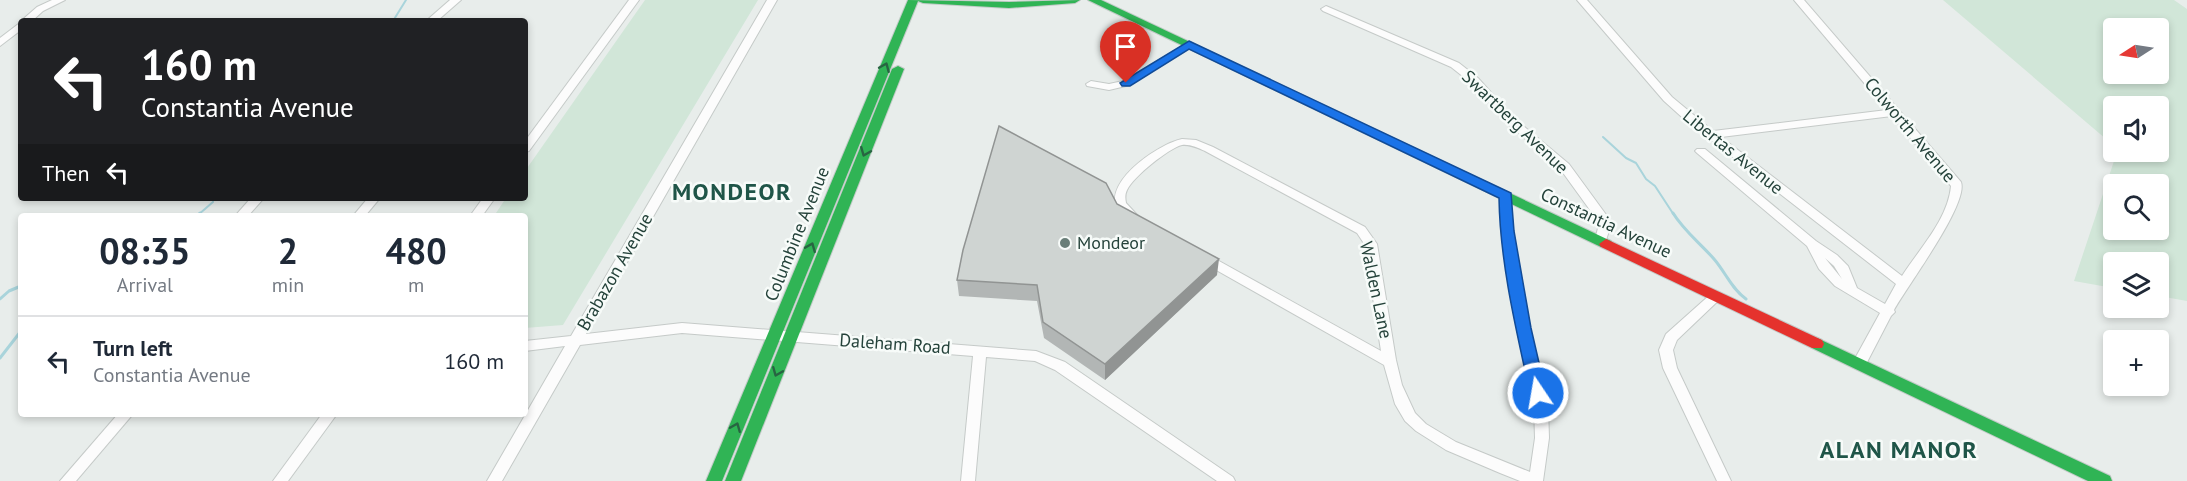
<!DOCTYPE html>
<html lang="en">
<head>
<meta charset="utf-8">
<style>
	body { margin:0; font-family:"PT Sans",sans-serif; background:#f6f6f7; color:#1f2937; height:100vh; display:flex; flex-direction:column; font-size:22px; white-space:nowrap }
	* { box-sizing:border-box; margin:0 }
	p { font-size:20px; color:#747a83 }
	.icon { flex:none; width:33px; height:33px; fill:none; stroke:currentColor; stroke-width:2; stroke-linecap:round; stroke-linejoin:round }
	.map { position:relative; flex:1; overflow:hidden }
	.details { position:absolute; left:18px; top:213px; width:510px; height:204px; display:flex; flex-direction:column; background:#fff; border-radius:6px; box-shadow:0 3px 9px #0003 }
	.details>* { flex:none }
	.top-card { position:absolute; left:18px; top:18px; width:510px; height:183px; border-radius:6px; box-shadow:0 3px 9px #0003; background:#202124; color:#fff; overflow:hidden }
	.needle { width:39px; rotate:258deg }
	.tools { position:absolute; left:2103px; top:18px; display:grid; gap:12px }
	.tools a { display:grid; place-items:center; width:66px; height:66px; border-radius:6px; background:#fff; box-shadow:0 3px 9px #0003; font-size:30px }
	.pin { position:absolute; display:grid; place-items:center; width:51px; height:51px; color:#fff; margin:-62px -26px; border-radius:50% 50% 50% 0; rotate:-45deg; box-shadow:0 0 6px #0007 }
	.pin .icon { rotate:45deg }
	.me { position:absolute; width:66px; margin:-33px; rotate:348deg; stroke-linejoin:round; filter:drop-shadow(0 0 4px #0008) }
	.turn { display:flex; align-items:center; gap:21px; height:126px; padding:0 24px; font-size:27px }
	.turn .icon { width:78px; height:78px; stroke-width:2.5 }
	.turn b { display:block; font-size:42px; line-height:51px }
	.then { display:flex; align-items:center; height:57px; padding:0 24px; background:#0003; gap:12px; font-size:22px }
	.eta { display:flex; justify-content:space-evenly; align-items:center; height:102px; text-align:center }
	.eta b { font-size:36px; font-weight:700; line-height:42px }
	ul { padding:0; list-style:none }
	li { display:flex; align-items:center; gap:18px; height:90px; padding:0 24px; border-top:2px solid #e0e1e3 }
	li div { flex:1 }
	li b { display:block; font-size:22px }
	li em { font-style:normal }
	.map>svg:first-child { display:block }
</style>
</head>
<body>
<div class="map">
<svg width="2187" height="481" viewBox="0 0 2187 481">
	<rect width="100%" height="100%" fill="#e8edeb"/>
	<!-- green -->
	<g fill="#d1e6d8" fill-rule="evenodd">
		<polygon points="645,0 758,0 563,325 525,328 525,216 494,216 506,198 525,198 525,171"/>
		<path d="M1943,0H2174L2187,9V301L2159,296L2158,262H2114L2113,288L2074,281L2117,152H2158V106H2114L2113,145ZM2114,28H2158V74H2114ZM2114,184H2158V230H2114Z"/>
	</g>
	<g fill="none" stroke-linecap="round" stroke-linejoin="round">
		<!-- stream-far1 -->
		<g stroke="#a9d4db" stroke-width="2">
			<polyline points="393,21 406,0"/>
			<polyline points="1603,137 1626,158 1636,163 1646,179 1655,186 1674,215"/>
			<polyline points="198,215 213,202 213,198"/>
		</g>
		<!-- stream -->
		<g stroke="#a9d4db" stroke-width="3">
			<path d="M1673,213C1684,231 1700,243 1714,259C1726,273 1731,288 1746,299"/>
			<polyline points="197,216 200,213"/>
			<polyline points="0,299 9,291 21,286"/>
			<polyline points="0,358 21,331"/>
		</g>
		<!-- street casing -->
		<g stroke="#c5cac8" stroke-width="2">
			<g id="street">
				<polygon points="52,0 65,0 43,11 32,21 21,21 37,7"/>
				<polygon points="450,0 461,0 437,21 426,21"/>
				<polygon points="629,0 639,0 529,151 525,152 525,141"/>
				<polygon points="767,0 777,0 586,334 682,323 1036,351 1065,362 1233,477 1235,481 1217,481 1055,370 1035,361 986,357 975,481 961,481 973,356 682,333 580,345 502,481 487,481 565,346 525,351 525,341 571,336"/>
				<path d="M1577,0H1587L1672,97L1713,131L1887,110L1794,0H1804L1961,182C1969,204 1907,286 1894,310L1895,312L1891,316L1864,368H1854L1852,364L1880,313L1835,286L1819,269L1807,246L1697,153L1695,151L1697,149H1705L1816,241L1837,255L1848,266L1857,288L1885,304L1896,284L1684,119L1664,101ZM1892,116L1951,186C1948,219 1920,248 1902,276L1721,137ZM1825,258L1834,266L1842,279Z"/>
				<polygon points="1326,6 1459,63 1478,78 1515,119 1569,164 1607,216 1610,228 1605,243 1601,244 1595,240 1598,228 1595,217 1561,170 1507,123 1470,82 1451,67 1323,11 1321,9"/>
				<polygon points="21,22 21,30 0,46 0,38"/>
				<polygon points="1189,42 1192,43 1192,47 1130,85 1109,90 1087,86 1086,84 1091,81 1109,84 1123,81"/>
				<path d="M1182,139L1196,140L1213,147L1365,227L1377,244L1396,360L1402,385L1415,413L1426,424L1456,442L1530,472L1535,438L1534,407L1517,328L1501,231L1500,196L1502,193H1510L1513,231L1529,328L1548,407L1549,438L1543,481H1520L1500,473L1446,450L1416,431L1405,421L1395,404L1384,365L1202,262L1200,259L1202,256H1210L1381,351L1365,245L1357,233L1205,151C1198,148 1190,144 1182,145C1169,148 1133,177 1127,190C1125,194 1125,198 1126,203L1140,218L1138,221C1131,222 1127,219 1122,215C1094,187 1158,144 1182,139Z"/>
				<polygon points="251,198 264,198 248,216 235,216"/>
				<polygon points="368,198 380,198 365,216 353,216"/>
				<polygon points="483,198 495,198 482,216 470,216"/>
				<polygon points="1716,291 1720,293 1722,296 1720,299 1677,340 1673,350 1677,368 1731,481 1717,481 1663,368 1659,350 1666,334 1712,293"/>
				<polygon points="118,414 133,414 76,481 60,481"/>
				<polygon points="322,414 337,414 288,481 273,481"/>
			</g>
		</g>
		<!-- fast casing -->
		<g stroke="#c3cbc8" stroke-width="2">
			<g id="fast">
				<polygon points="908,0 1009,2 1080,0 1075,3 1009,8 923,3 918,1 722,481 706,481"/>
				<polygon points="1088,0 1101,0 1611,241 1613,244 1611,247 1601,247"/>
				<polygon points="898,66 904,69 741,481 725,481 892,69"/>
				<polygon points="1817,338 2110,476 2112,481 2088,481 1812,348 1810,344 1812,340"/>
			</g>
		</g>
		<!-- jam casing -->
		<g stroke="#c3cbc8" stroke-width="2">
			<polygon id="jam" points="1606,239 1822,340 1824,344 1822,348 1812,348 1601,247 1599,244"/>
		</g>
		<!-- street -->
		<use href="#street" fill="#fcfcfc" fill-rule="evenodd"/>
		<!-- fast -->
		<use href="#fast" fill="#30b455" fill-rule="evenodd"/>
		<!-- jam -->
		<use href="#jam" fill="#e5322d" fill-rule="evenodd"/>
	</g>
	<!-- wall -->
	<polygon fill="#b2b6b5" points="1217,275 1105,380 1044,338 1037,301 959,296 957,280"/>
	<!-- shaded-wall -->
	<polygon fill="#919493" points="1219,259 1217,275 1105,380 1105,364"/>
	<!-- building -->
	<polygon fill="#cfd4d2" stroke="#919493" stroke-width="1.5" points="999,126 1106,183 1117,204 1219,259 1105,364 1043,322 1037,285 957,280 963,250"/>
	<!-- one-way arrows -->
	<defs><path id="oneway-chevron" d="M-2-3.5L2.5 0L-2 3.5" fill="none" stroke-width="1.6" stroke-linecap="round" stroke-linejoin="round" transform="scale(1.5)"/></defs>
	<g stroke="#286442">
		<use href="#oneway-chevron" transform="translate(885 67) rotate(-67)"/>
		<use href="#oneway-chevron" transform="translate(865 152) rotate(112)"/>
		<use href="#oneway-chevron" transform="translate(811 247) rotate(-68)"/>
		<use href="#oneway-chevron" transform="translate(777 372) rotate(112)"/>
		<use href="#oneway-chevron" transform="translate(736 427) rotate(-68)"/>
	</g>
	<!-- route -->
	<path fill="#1a73e8" stroke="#114b97" stroke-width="1.5" d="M1189,41L1511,193L1514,231L1531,328L1546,393L1543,397H1532L1530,393C1516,329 1500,263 1499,198L1189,49L1130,86H1122L1120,83Z"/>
	<!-- markers -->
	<circle fill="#697e78" stroke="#f7fbf9" stroke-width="2" cx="1065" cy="243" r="6"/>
	<g text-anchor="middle" stroke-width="5" stroke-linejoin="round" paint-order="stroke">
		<!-- street labels -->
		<g font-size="18" fill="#24423a" stroke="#f7fbf9">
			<text transform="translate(1515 122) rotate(44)" y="6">Swartberg Avenue</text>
			<text transform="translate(1910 130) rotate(50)" y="6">Colworth Avenue</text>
			<text transform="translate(1733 152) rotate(39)" y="6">Libertas Avenue</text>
			<text transform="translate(1606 223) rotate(25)" y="6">Constantia Avenue</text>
			<text transform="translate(797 234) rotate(-68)" y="6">Columbine Avenue</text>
			<text transform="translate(615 272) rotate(-60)" y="6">Brabazon Avenue</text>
			<text transform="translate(1376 290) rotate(78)" y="6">Walden Lane</text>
			<text transform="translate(895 344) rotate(4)" y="6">Daleham Road</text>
		</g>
		<!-- poi labels -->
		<g font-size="18" fill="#24423a" stroke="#f7fbf9" text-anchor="start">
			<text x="1077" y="249">Mondeor</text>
		</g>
		<!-- district labels -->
		<g font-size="24" font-weight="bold" letter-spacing="1.5" fill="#1f5548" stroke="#f7fbf9">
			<text x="732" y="200">MONDEOR</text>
			<text x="1899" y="458">ALAN MANOR</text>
		</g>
	</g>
</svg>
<div class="tools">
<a><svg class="needle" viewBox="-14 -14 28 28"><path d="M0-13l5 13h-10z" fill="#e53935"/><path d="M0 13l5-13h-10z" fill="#747a83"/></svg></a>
<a><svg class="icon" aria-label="sound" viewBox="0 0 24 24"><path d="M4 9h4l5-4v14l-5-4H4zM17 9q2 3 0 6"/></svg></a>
<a><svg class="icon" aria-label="search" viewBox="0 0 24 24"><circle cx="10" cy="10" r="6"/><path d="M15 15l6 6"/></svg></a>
<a><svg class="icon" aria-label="layers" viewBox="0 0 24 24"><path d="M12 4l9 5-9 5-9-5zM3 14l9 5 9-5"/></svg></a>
<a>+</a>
</div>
<div class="pin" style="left:1126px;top:83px;background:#d93025"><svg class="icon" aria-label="arrive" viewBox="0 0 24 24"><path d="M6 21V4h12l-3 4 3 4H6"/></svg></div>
<svg class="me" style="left:1538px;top:393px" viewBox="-20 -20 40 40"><circle r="17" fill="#1a73e8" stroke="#fff" stroke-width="3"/><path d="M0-11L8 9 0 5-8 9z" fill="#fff"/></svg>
<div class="top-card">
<div class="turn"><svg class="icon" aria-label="left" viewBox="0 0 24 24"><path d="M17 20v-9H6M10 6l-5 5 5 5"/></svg><div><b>160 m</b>Constantia Avenue</div></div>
<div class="then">Then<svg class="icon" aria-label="left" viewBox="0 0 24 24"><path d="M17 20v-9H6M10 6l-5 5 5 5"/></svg></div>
</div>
<section class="details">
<div class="eta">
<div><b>08:35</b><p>Arrival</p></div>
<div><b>2</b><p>min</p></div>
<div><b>480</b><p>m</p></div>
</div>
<ul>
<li><svg class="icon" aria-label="left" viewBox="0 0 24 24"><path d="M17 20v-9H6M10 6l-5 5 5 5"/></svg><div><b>Turn left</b><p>Constantia Avenue</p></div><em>160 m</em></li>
</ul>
</section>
</div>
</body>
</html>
